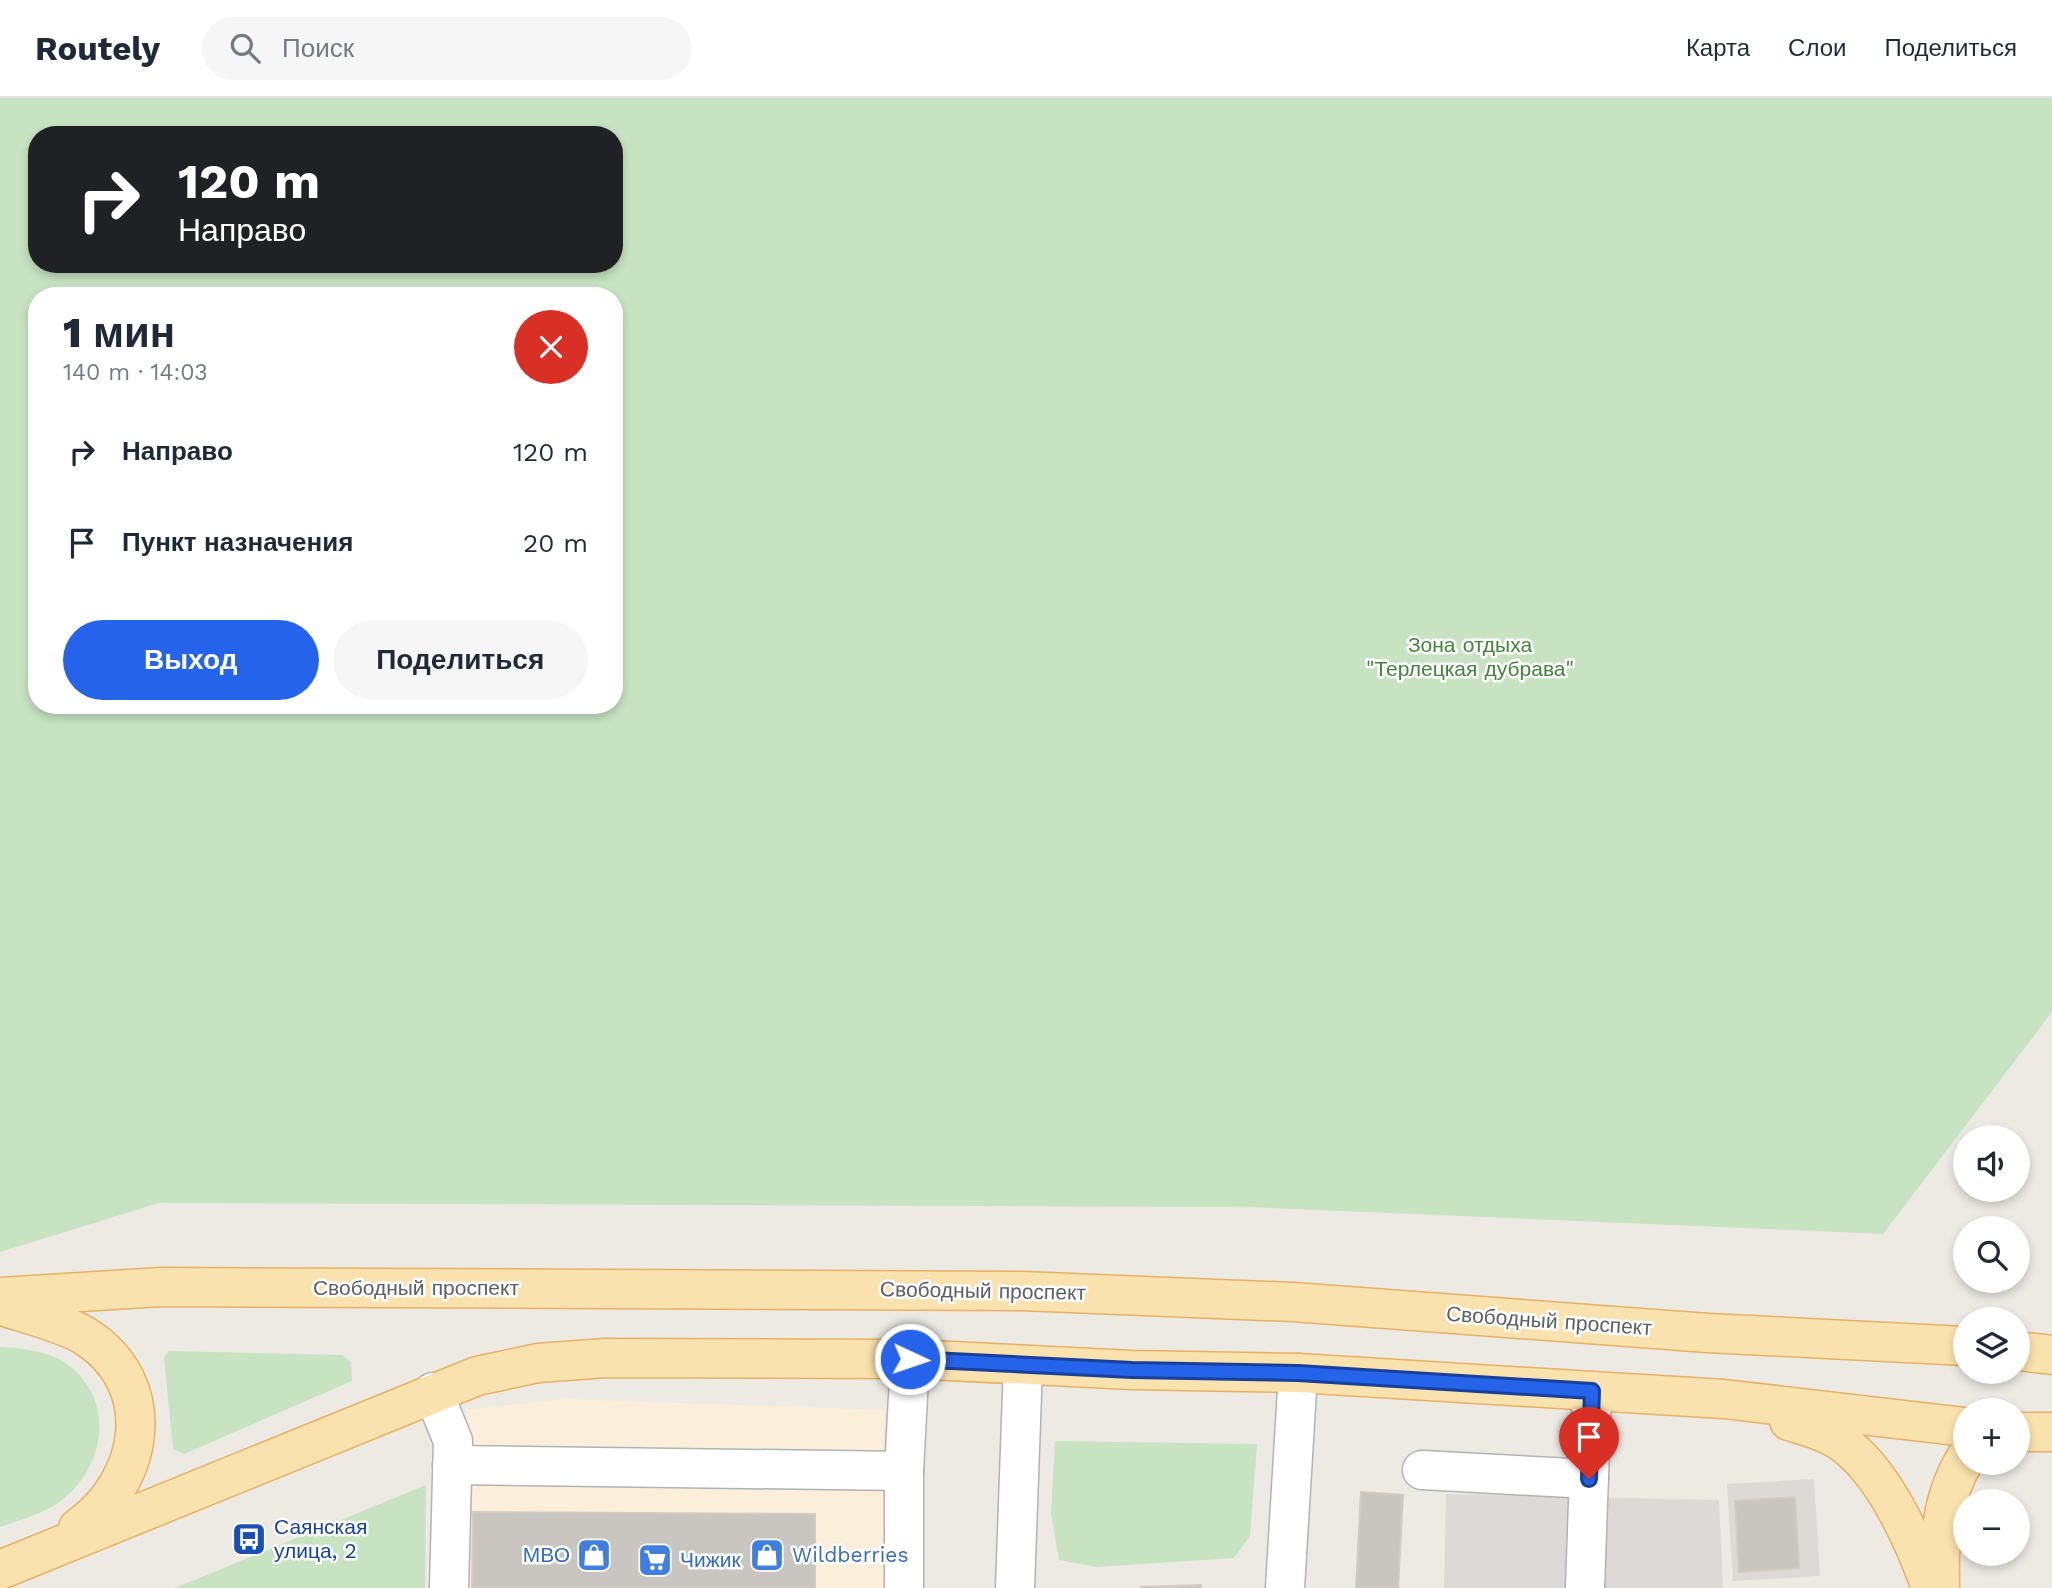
<!DOCTYPE html>
<html lang="ru">
<head>
<meta charset="utf-8">
<style>
	body { margin:0; font-family:"Work Sans",sans-serif; background:#f6f6f7; color:#1f2937; height:100vh; display:flex; flex-direction:column; font-size:26px; white-space:nowrap }
	* { box-sizing:border-box; margin:0 }
	p { font-size:23px; color:#747a83 }
	.icon { flex:none; width:38px; height:38px; fill:none; stroke:currentColor; stroke-width:2; stroke-linecap:round; stroke-linejoin:round }
	.map { position:relative; flex:1; overflow:hidden }
	.panel { position:absolute; left:28px; top:189px; width:595px; height:427px; display:flex; flex-direction:column; background:#fff; border-radius:28px; box-shadow:0 4px 10px #0003 }
	.panel>* { flex:none }
	.banner { position:absolute; left:28px; top:28px; width:595px; height:147px; border-radius:28px; box-shadow:0 4px 10px #0003; background:#202124; color:#fff; overflow:hidden }
	.buttons { position:absolute; left:1953px; top:1027px; display:grid; gap:14px }
	.buttons a { display:grid; place-items:center; width:77px; height:77px; border-radius:50%; background:#fff; box-shadow:0 4px 10px #0003; font-size:35px }
	.pin { position:absolute; display:grid; place-items:center; width:60px; height:60px; color:#fff; margin:-72px -30px; border-radius:50% 50% 50% 0; rotate:-45deg; box-shadow:0 0 7px #0007 }
	.pin .icon { rotate:45deg }
	.me { position:absolute; width:77px; margin:-38px; rotate:93deg; stroke-linejoin:round; filter:drop-shadow(0 0 5px #0008) }
	.turn { display:flex; align-items:center; gap:24px; height:147px; padding:0 35px; font-size:32px }
	.turn .icon { width:91px; height:91px; stroke-width:2.5 }
	.turn b { display:block; font-size:49px; line-height:60px }
	.round { display:grid; place-items:center; flex:none; width:74px; height:74px; border-radius:37px; background:#f6f6f7 }
	.headline { display:flex; align-items:center; justify-content:space-between; height:119px; padding:0 35px }
	h1 { font-size:42px; font-weight:800; line-height:52px }
	.action { display:flex; gap:14px; margin-top:auto; padding:14px 35px }
	.action a { flex:1; height:80px; border-radius:42px; background:#2563eb; color:#fff; font-size:28px; font-weight:800; line-height:80px; text-align:center }
	.action a+a { background:#f6f6f7; color:#1f2937 }
	ul { padding:0; list-style:none }
	li { display:flex; align-items:center; gap:21px; height:91px; padding:0 35px }
	li div { flex:1 }
	li b { display:block; font-size:26px }
	li em { font-style:normal }
	header { display:flex; align-items:center; gap:42px; box-sizing:border-box; height:98px; padding:0 35px; background:#fff; border-bottom:2px solid #e0e1e3 }
	header strong { font-size:33px }
	nav { display:flex; gap:38px; margin-inline-start:auto; font-size:24px }
	.search { width:490px; height:63px; background:#f6f6f7; display:flex; align-items:center; gap:18px; box-sizing:border-box; padding:0 24px; border-radius:38px; color:#747a83; font-size:26px }
	.map>svg:first-child { display:block }
</style>
</head>
<body>
<header>
<strong>Routely</strong>
<div class="search"><svg class="icon" aria-label="search" viewBox="0 0 24 24"><circle cx="10" cy="10" r="6"/><path d="M15 15l6 6"/></svg>Поиск</div>
<nav><a>Карта</a><a>Слои</a><a>Поделиться</a></nav>
</header>
<div class="map">
<svg width="2052" height="1490" viewBox="0 0 2052 1490">
	<rect width="100%" height="100%" fill="#edeae4"/>
	<!-- commercial -->
	<polygon fill="#fbefdb" points="562,1301 884,1312 883,1490 460,1490 466,1312"/>
	<!-- industrial -->
	<g fill="#dcd9d6">
		<polygon points="1814,1381 1820,1478 1733,1483 1727,1386"/>
		<polygon points="1446,1396 1719,1402 1723,1490 1444,1490"/>
	</g>
	<!-- green -->
	<g fill="#c7e3c2" fill-rule="evenodd">
		<path d="M0,0H2052V914L1883,1136L1249,1109L159,1105L0,1154ZM37,37H614V166H37ZM37,198H614V607H37Z"/>
		<path d="M0,1249C22,1250 49,1253 67,1266C113,1300 107,1361 68,1397C51,1414 22,1421 0,1429Z"/>
		<polygon points="169,1253 342,1257 351,1264 352,1283 184,1356 173,1351 164,1259"/>
		<polygon points="1055,1343 1257,1346 1250,1438 1234,1460 1096,1469 1059,1462 1051,1415"/>
		<polygon points="426,1387 425,1490 175,1490"/>
	</g>
	<!-- building -->
	<g fill="#c9c5c1" stroke="#d2cbc3" stroke-width="2">
		<polygon points="1361,1394 1403,1397 1398,1490 1356,1490"/>
		<polygon points="1795,1399 1799,1470 1739,1474 1735,1403"/>
		<polygon points="473,1414 815,1416 815,1490 472,1490"/>
		<polygon points="1201,1487 1201,1490 1141,1490 1141,1489"/>
	</g>
	<g fill="none" stroke-linecap="round" stroke-linejoin="round">
		<!-- minor casing -->
		<g stroke="#afb2b6" stroke-width="41">
			<g id="minor">
				<polyline points="433,1294 453,1343 449,1490"/>
				<polyline points="452,1367 904,1373"/>
				<polyline points="1422,1372 1589,1381"/>
				<polyline points="904,1490 904,1373 910,1261"/>
				<polyline points="1015,1490 1023,1267"/>
				<polyline points="1285,1490 1298,1275"/>
				<polyline points="1585,1490 1592,1293"/>
			</g>
		</g>
		<!-- major casing -->
		<g stroke="#e7b064" stroke-width="41">
			<g id="major">
				<polyline points="0,1199 161,1189 1022,1193 1293,1204 1708,1235 1965,1248"/>
				<path d="M0,1207C25,1216 64,1225 85,1238C161,1286 145,1383 78,1430"/>
				<polyline points="2018,1253 2052,1257"/>
				<path d="M1789,1323C1805,1328 1825,1333 1840,1343C1883,1372 1914,1442 1931,1490"/>
				<polyline points="2018,1334 2052,1334"/>
				<polyline points="0,1472 477,1278 538,1265 606,1260 910,1261 1132,1272 1298,1275 1724,1301 1965,1329"/>
				<path d="M1940,1488C1939,1442 1941,1401 1965,1361"/>
			</g>
		</g>
		<!-- minor -->
		<use href="#minor" stroke="#fff" stroke-width="38"/>
		<!-- major -->
		<use href="#major" stroke="#f9e2ae" stroke-width="38"/>
	</g>
	<g fill="none" stroke-linecap="round" stroke-linejoin="round">
		<!-- route casing -->
		<g stroke="#184099" stroke-width="18">
			<polyline id="route" points="910,1261 1132,1272 1298,1275 1592,1293 1589,1381"/>
		</g>
		<!-- route -->
		<use href="#route" stroke="#2563eb" stroke-width="12"/>
	</g>
	<!-- icons -->
	<defs>
		<g id="bus-square" transform="scale(1.75)"><rect x="-9" y="-9" width="18" height="18" rx="4" fill="#1a4fb4" stroke="#fff"/><path d="M-5-6H5V4H4V6H2V4H-2V6H-4V4H-5ZM-3.5-4V0h7V-4ZM-3.5 1.2v1.5H-2V1.2ZM2 1.2v1.5H3.5V1.2Z" fill="#fff"/></g>
		<g id="shop-square" transform="scale(1.75)"><rect x="-9" y="-9" width="18" height="18" rx="4" fill="#3f7fe0" stroke="#fff"/><path d="M-5-2.5h2.3a2.7 3.5 0 0 1 5.4 0H5L5.5 6h-11ZM-1.5-2.5h3a1.5 2.3 0 0 0-3 0Z" fill="#fff"/></g>
		<g id="supermarket-square" transform="scale(1.75)"><rect x="-9" y="-9" width="18" height="18" rx="4" fill="#3f7fe0" stroke="#fff"/><path d="M-6-5.5h2.5l.6 2H6L4.5 2H-2.5L-4.4-4H-6ZM-1.5 3.2a1.3 1.3 0 1 0 .1 0ZM3 3.2a1.3 1.3 0 1 0 .1 0Z" fill="#fff"/></g>
	</defs>
	<g fill-rule="evenodd">
		<use href="#bus-square" x="249" y="1441"/>
		<use href="#shop-square" x="594" y="1457"/>
		<use href="#shop-square" x="767" y="1457"/>
		<use href="#supermarket-square" x="655" y="1462"/>
	</g>
	<g text-anchor="middle" stroke-width="5" stroke-linejoin="round" paint-order="stroke">
		<!-- park labels -->
		<g font-size="21" fill="#42833c" stroke="#fff">
			<text x="1470" y="554">Зона отдыха<tspan x="1470" dy="24">"Терлецкая дубрава"</tspan></text>
		</g>
		<!-- street labels -->
		<g font-size="21" fill="#5c6064" stroke="#fff">
			<text x="416" y="1197">Свободный проспект</text>
			<text transform="translate(983 1193) rotate(1)" y="7">Свободный проспект</text>
			<text transform="translate(1549 1223) rotate(4)" y="7">Свободный проспект</text>
		</g>
		<!-- transit labels -->
		<g font-size="21" fill="#164399" stroke="#fff" text-anchor="start">
			<text x="274" y="1436">Саянская<tspan x="274" dy="24">улица, 2</tspan></text>
		</g>
		<!-- shop labels -->
		<g font-size="21" fill="#366cbe" stroke="#fff" text-anchor="start">
			<text x="570" y="1464" text-anchor="end">МВО</text>
			<text x="792" y="1464">Wildberries</text>
			<text x="680" y="1469">Чижик</text>
		</g>
	</g>
</svg>
<div class="buttons">
<a><svg class="icon" aria-label="sound" viewBox="0 0 24 24"><path d="M4 9h4l5-4v14l-5-4H4zM17 9q2 3 0 6"/></svg></a>
<a><svg class="icon" aria-label="search" viewBox="0 0 24 24"><circle cx="10" cy="10" r="6"/><path d="M15 15l6 6"/></svg></a>
<a><svg class="icon" aria-label="layers" viewBox="0 0 24 24"><path d="M12 4l9 5-9 5-9-5zM3 14l9 5 9-5"/></svg></a>
<a>+</a>
<a>−</a>
</div>
<div class="pin" style="left:1589px;top:1381px;background:#d93025"><svg class="icon" aria-label="arrive" viewBox="0 0 24 24"><path d="M6 21V4h12l-3 4 3 4H6"/></svg></div>
<svg class="me" style="left:910px;top:1261px" viewBox="-20 -20 40 40"><circle r="17" fill="#2563eb" stroke="#fff" stroke-width="3"/><path d="M0-11L8 9 0 5-8 9z" fill="#fff"/></svg>
<div class="banner">
<div class="turn"><svg class="icon" aria-label="right" viewBox="0 0 24 24"><path d="M7 20v-9h11M14 6l5 5-5 5"/></svg><div><b>120 m</b>Направо</div></div>
</div>
<section class="panel">
<div class="headline"><div><h1>1 мин</h1><p>140 m · 14:03</p></div><a class="round" style="background:#d93025;color:#fff"><svg class="icon" aria-label="close" viewBox="0 0 24 24"><path d="M6 6l12 12M18 6L6 18"/></svg></a></div>
<ul>
<li><svg class="icon" aria-label="right" viewBox="0 0 24 24"><path d="M7 20v-9h11M14 6l5 5-5 5"/></svg><div><b>Направо</b></div><em>120 m</em></li>
<li><svg class="icon" aria-label="arrive" viewBox="0 0 24 24"><path d="M6 21V4h12l-3 4 3 4H6"/></svg><div><b>Пункт назначения</b></div><em>20 m</em></li>
</ul>
<div class="action"><a>Выход</a><a>Поделиться</a></div>
</section>
</div>
</body>
</html>
